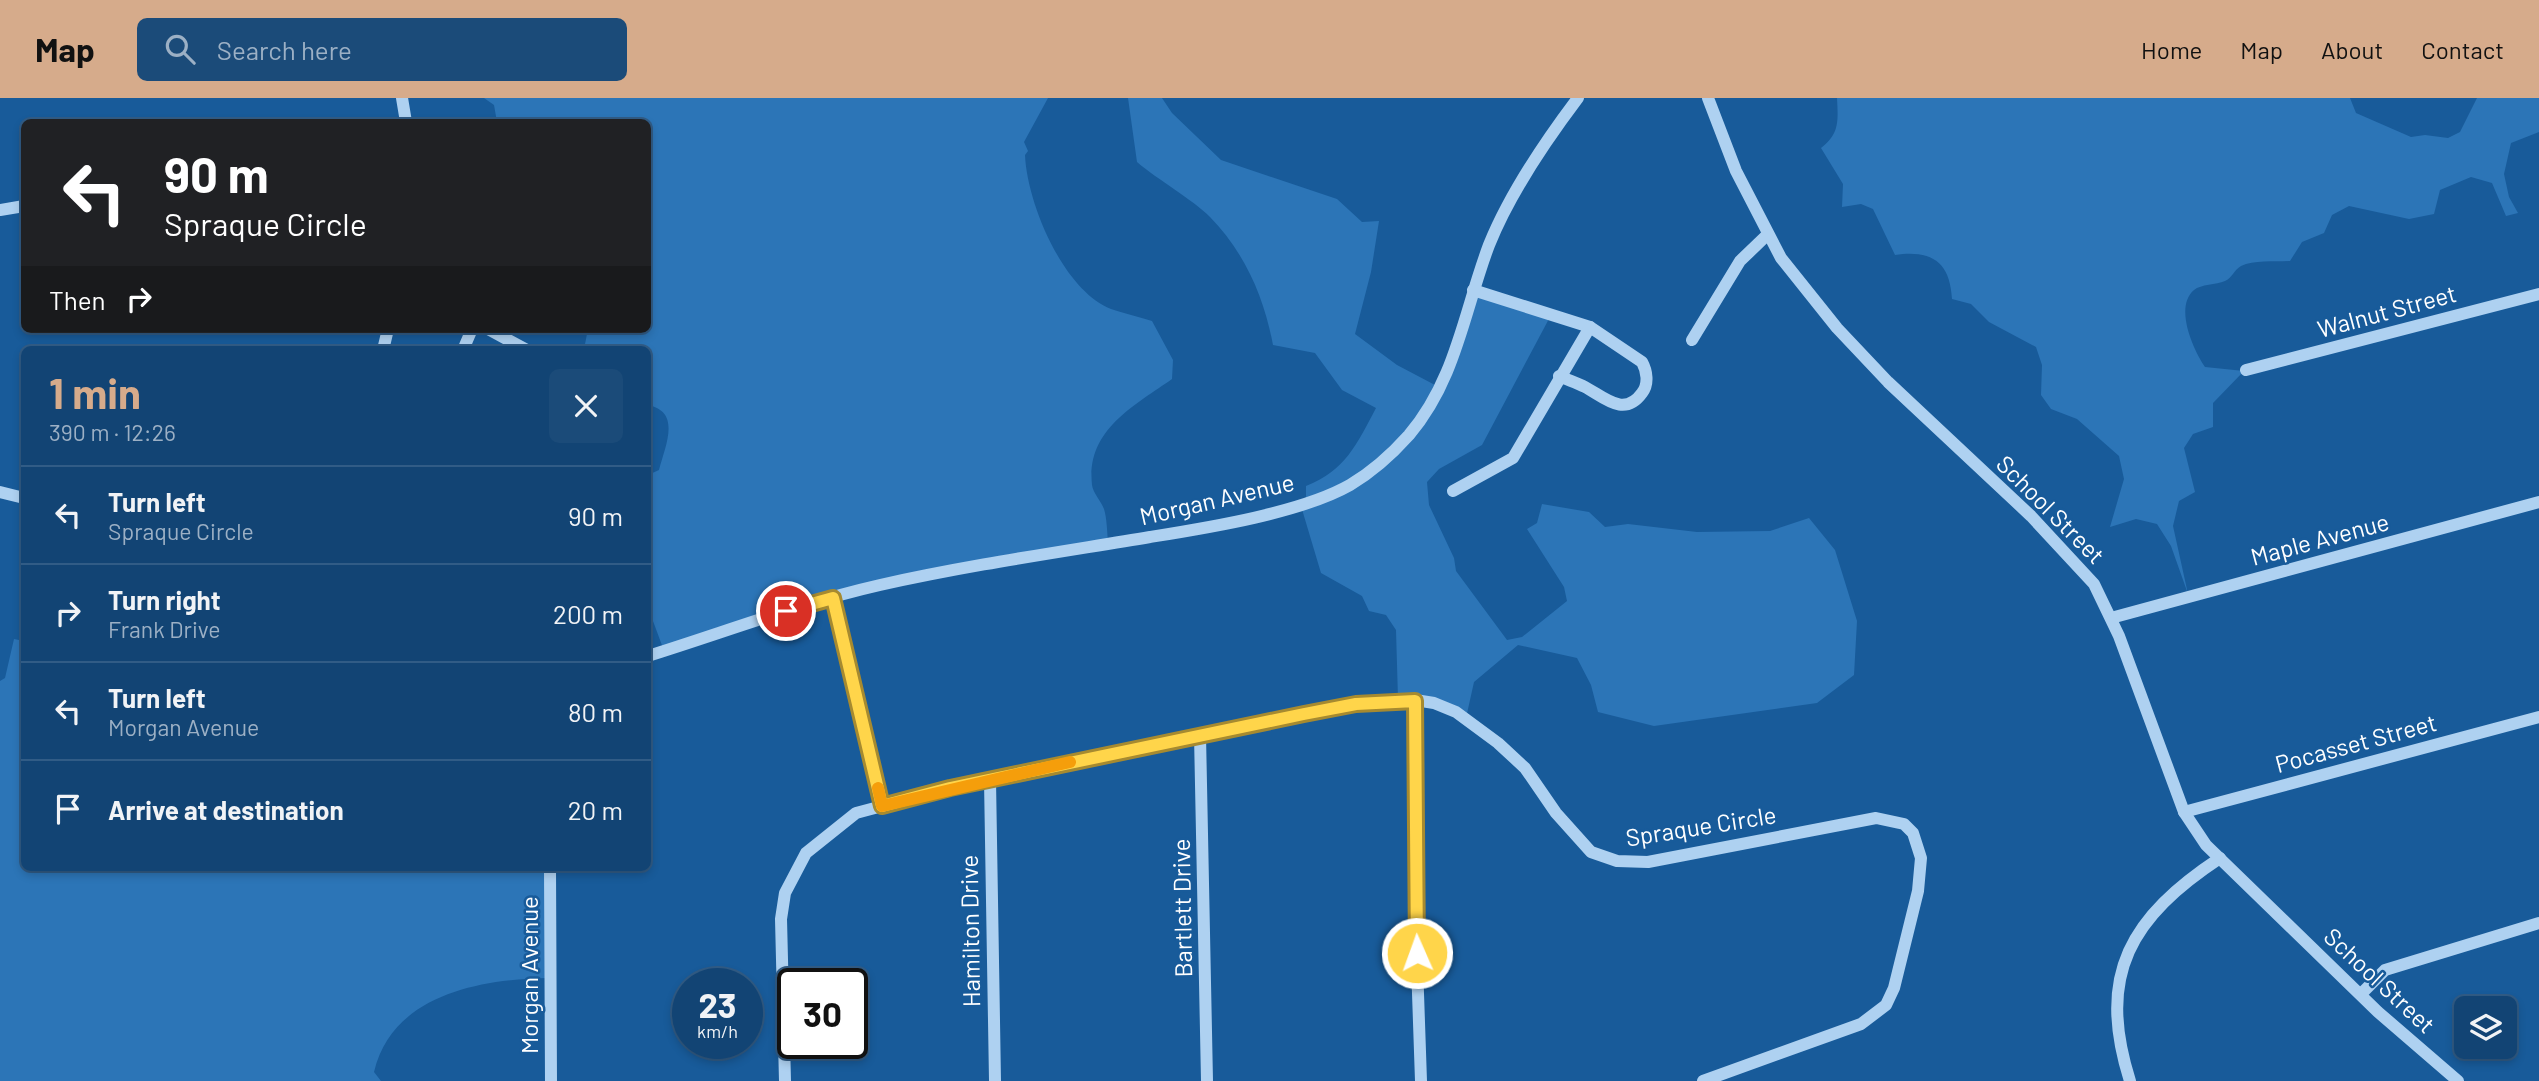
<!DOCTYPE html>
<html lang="en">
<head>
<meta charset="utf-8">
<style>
	body { margin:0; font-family:Barlow,sans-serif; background:#1b4b79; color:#f1f3f6; height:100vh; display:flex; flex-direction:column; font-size:26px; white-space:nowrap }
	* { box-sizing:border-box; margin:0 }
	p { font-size:23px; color:#9cb0c5 }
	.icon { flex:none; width:38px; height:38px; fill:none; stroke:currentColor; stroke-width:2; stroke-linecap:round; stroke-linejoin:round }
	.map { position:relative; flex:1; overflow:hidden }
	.side { position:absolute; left:21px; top:248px; width:630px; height:525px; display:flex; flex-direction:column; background:#124474; border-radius:10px; box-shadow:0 4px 10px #0003,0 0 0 2px #315c86 }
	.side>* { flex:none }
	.hud { position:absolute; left:21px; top:21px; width:630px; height:214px; border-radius:10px; box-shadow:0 4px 10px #0003,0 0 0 2px #315c86; background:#202124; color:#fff; overflow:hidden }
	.tools { position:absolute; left:2454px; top:898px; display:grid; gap:14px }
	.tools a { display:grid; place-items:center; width:63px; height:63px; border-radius:10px; background:#124474; box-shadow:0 4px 10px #0003,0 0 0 2px #315c86; font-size:35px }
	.speed { position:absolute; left:672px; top:870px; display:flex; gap:14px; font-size:35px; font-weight:700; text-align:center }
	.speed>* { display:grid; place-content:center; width:91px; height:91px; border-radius:50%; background:#124474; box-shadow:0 4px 10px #0003,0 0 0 2px #315c86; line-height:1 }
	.speed small { font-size:18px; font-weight:400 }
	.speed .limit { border:4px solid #111; border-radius:10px; background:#fff; color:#111 }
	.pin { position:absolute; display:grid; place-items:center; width:60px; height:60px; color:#fff; margin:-30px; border:4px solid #fff; border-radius:50%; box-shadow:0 2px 7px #0007 }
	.me { position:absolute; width:77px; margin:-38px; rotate:358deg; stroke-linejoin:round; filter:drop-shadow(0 0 5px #0008) }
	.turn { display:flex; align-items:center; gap:24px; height:147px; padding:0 28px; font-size:32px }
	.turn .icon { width:91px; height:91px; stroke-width:2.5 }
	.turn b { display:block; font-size:49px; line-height:60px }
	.then { display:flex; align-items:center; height:66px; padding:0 28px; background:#0003; gap:14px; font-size:26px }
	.round { display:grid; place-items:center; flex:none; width:74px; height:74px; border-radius:10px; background:#1b4b79 }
	.headline { display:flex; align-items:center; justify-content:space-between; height:119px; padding:0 28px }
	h1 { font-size:42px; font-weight:700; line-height:52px; color:#d6ab8b }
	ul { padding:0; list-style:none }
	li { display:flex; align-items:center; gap:21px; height:98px; padding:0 28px; border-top:2px solid #315c86 }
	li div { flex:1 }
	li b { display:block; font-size:26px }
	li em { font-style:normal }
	header { display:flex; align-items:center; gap:42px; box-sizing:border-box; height:98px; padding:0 35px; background:#d6ab8b; color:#111 }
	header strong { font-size:33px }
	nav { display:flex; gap:38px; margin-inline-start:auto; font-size:24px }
	.search { width:490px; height:63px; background:#1b4b79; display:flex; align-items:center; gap:18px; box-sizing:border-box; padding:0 24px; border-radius:10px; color:#9cb0c5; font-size:26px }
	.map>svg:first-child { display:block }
</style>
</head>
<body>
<header>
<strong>Map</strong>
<div class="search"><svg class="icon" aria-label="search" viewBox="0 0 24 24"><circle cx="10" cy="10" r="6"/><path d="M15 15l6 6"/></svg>Search here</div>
<nav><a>Home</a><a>Map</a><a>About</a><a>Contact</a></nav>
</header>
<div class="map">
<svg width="2539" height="983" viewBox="0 0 2539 983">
	<rect width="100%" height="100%" fill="#185b9a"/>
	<!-- green -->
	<g fill="#2c75b7">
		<path d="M484,0H1048L1024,44L1028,53L1025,57C1027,105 1063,192 1111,211C1123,215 1139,219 1152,223L1173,262L1172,281C1134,308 1086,332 1092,387C1093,395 1101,403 1104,411C1107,421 1107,433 1108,444L877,485L663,550L650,515L648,377L659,372C665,348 682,314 648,307V252H591L585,246L588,231H648V24H497L494,7Z"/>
		<path d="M1128,0H1162L1172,15L1221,62L1337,101L1362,124L1379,123L1371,174L1355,236L1397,267L1435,287L1441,284L1472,192L1551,217L1482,347L1439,371L1427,384L1429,407L1454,460L1456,473L1507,542L1522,539L1567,503L1564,489L1527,431L1537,425L1542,406L1589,414L1605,429L1628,426L1697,434L1770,433L1809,420L1835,452L1857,523L1854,577L1817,605L1654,628L1598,614L1591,587L1577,560L1518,547L1474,584L1466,620L1398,601L1396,532L1386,517L1369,513L1362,498L1321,475L1301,408L1306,399V388C1345,373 1357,346 1376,310L1342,292L1315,255L1273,247C1264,199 1245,155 1210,119C1192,101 1158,82 1137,64Z"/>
		<path d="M1837,0H2350L2356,15L2411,39L2425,37L2448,40L2460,34L2477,0H2539V34L2511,45L2504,76L2509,99L2518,115L2506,118L2492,85L2471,79L2440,92L2434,116L2409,121L2349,108L2332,117L2324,135L2302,144L2290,163C2276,164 2254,162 2241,168C2234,172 2232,180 2225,183C2216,187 2201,186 2194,192C2174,209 2193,251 2205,269L2244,273L2213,305V329L2193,336L2184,350L2195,394L2179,403L2173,428L2188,496L2171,448L2157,426L2136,421L2110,429L2124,381L2119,358L2077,321L2051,311L2041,297L2042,267L2036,249L1989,224L1971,206L1952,201C1950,163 1931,152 1895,157L1873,111L1861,106L1842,109L1843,86L1821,50C1840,36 1838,22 1837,0Z"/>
		<path d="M14,541L24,543V770H549L548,880C480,881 392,897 374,974L381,983H0V583L5,580Z"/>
	</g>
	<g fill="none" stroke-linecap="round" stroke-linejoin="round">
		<!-- minor -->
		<g stroke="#aed1f1" stroke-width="12">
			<polyline points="402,0 406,24"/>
			<polyline points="1708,0 1736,73 1781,160 1837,230 1888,284 2031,418 2094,486 2119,538 2184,714 2206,747 2378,914 2458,983"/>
			<polyline points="0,112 24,108"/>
			<path d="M1473,192L1590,229L1642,264C1647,273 1649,286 1642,295C1624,320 1604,299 1585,289C1577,285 1568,282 1559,278"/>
			<polyline points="488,231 527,252"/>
			<polyline points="1692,242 1740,163 1767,137"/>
			<polyline points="383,252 388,231"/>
			<polyline points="463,252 472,231"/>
			<polyline points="2246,272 2539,196"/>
			<polyline points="1453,393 1513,360 1590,229"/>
			<polyline points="0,394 24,400"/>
			<polyline points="833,500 882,708"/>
			<polyline points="2111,520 2539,404"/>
			<path d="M648,558C725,534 801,505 880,487C969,467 1060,454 1150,439C1206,430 1301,415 1350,387C1372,374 1392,356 1409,337C1456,282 1464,213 1489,147C1510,95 1544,45 1578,0"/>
			<polyline points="1415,603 1414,778 1421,983"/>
			<polyline points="1200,637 1207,983"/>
			<polyline points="990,682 995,983"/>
			<polyline points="2184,714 2539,619"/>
			<polyline points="550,770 551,983"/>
			<polyline points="2361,896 2385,872 2539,825"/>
			<polyline points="785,983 781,821 785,795 806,755 856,715 950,690 1152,646 1356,606 1409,601 1434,605 1456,614 1498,645 1525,670 1556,715 1591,754 1617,763 1648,764 1876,720 1904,726 1913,735 1921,760 1918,793 1894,890 1886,907 1861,926 1703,983"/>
			<path d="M2130,983C2096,876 2131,819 2220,760"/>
		</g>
	</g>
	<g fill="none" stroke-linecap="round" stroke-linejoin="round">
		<!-- route casing -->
		<g stroke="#a68a30" stroke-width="18">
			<polyline id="route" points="786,513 833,500 882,708 950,690 1304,616 1356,606 1415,603 1417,855"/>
		</g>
		<!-- route -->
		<use href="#route" stroke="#ffd54a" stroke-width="12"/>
		<!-- slow -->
		<polyline stroke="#f59e0b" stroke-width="12" points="878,690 882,708 1070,664"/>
	</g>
	<g text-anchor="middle" stroke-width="5" stroke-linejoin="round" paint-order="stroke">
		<!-- street labels -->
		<g font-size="24" fill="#fff" stroke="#185b9a">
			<text transform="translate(2387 214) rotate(-15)" y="8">Walnut Street</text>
			<text transform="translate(1217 402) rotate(-13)" y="8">Morgan Avenue</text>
			<text transform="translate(2050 412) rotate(45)" y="8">School Street</text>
			<text transform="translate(2320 442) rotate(-15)" y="8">Maple Avenue</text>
			<text transform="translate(2356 646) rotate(-15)" y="8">Pocasset Street</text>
			<text transform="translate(1701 729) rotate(-9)" y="8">Spraque Circle</text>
			<text transform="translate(1183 810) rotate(-91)" y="8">Bartlett Drive</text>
			<text transform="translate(971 833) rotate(-91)" y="8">Hamilton Drive</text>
			<text transform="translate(530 877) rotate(-90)" y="8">Morgan Avenue</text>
			<text transform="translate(2379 883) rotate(43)" y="8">School Street</text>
		</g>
	</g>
</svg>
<div class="tools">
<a><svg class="icon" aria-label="layers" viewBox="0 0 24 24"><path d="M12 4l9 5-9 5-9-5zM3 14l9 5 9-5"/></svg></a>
</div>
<div class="speed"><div>23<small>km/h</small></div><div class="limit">30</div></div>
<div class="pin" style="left:786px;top:513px;background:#d93025"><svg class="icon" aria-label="arrive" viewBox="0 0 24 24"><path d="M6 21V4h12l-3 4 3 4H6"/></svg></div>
<svg class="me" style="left:1417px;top:855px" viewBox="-20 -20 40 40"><circle r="17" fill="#ffd54a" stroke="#fff" stroke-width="3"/><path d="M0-11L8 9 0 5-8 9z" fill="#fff"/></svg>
<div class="hud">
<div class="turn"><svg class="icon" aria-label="left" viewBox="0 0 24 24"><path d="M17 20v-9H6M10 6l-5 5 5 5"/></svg><div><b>90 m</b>Spraque Circle</div></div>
<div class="then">Then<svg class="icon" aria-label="right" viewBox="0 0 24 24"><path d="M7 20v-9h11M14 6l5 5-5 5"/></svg></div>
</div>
<section class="side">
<div class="headline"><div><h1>1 min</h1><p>390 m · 12:26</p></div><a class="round"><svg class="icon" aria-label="close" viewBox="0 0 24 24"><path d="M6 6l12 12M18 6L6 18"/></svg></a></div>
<ul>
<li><svg class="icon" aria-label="left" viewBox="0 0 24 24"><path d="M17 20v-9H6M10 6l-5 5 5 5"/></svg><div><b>Turn left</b><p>Spraque Circle</p></div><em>90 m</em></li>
<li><svg class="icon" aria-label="right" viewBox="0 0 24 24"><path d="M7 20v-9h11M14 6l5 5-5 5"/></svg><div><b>Turn right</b><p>Frank Drive</p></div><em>200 m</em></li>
<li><svg class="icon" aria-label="left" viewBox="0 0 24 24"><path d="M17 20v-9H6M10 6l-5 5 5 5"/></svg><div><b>Turn left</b><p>Morgan Avenue</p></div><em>80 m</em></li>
<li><svg class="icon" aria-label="arrive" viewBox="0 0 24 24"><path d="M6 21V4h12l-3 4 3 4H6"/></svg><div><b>Arrive at destination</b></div><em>20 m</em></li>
</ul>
</section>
</div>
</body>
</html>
